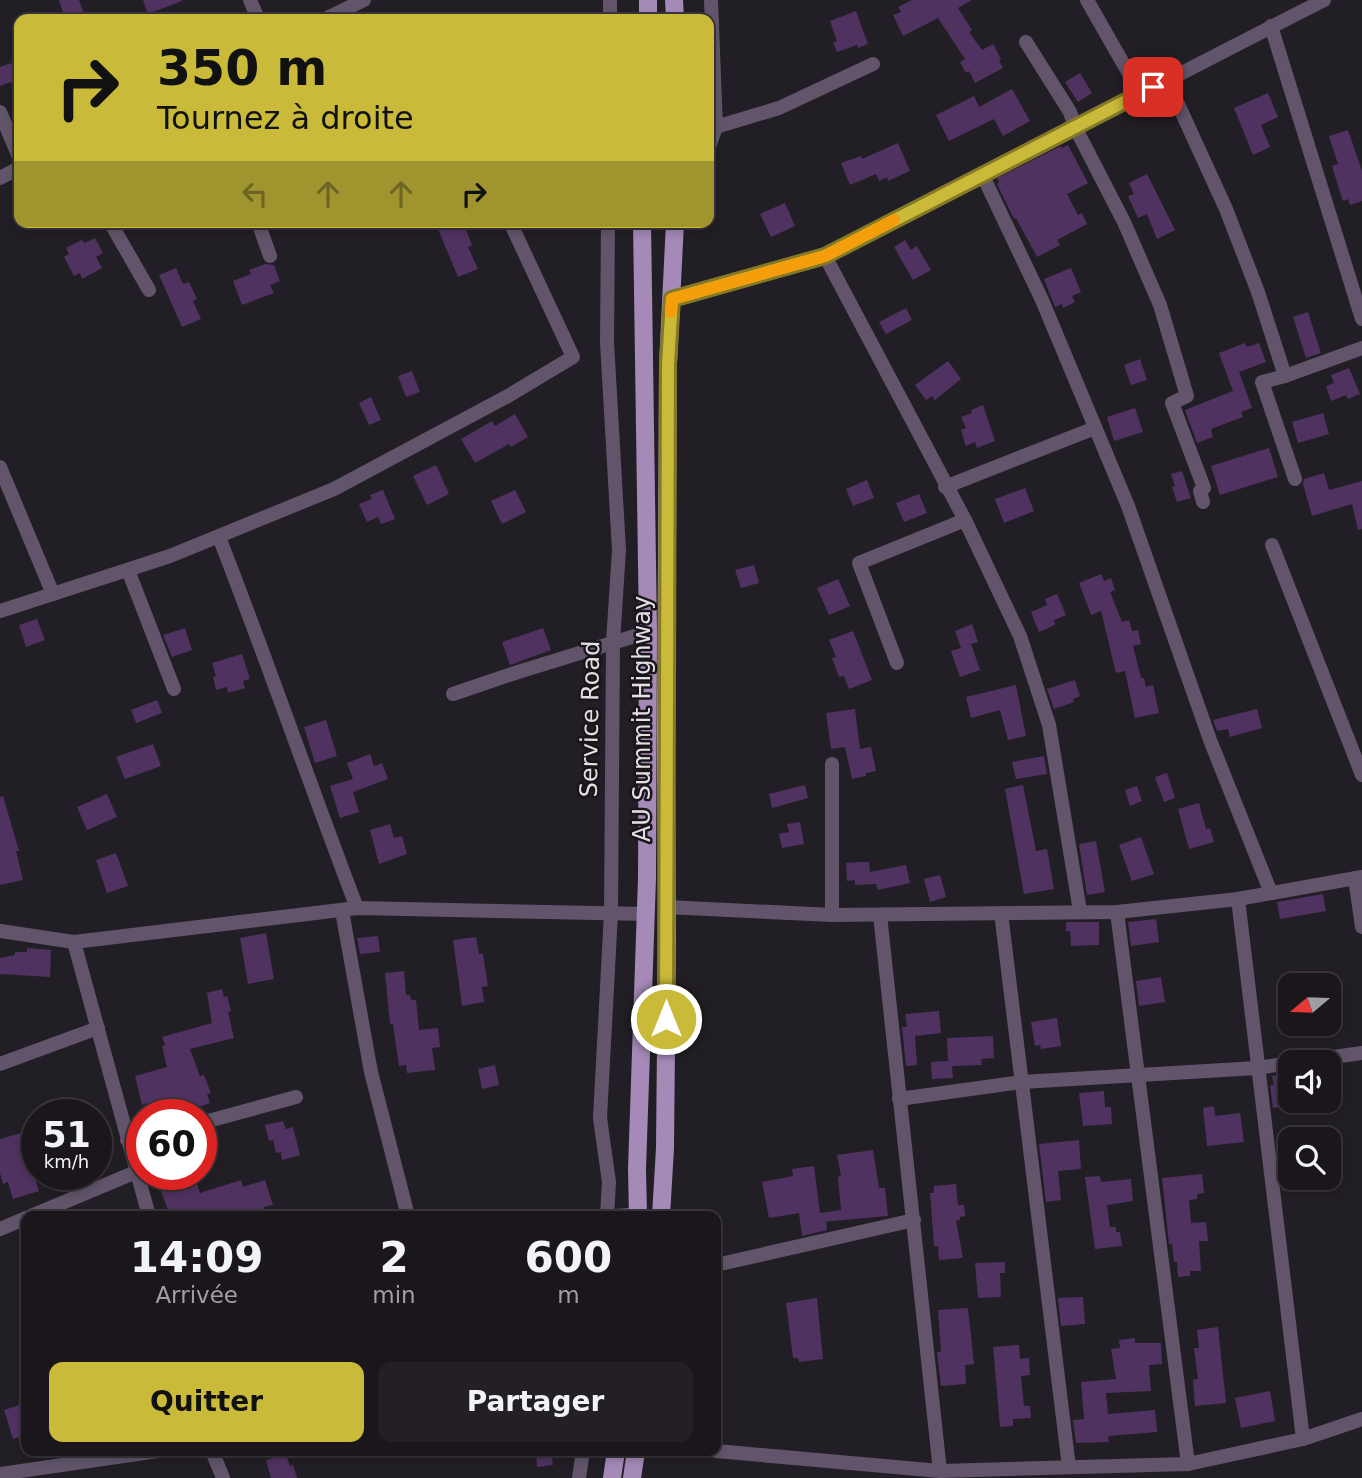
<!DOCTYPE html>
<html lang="fr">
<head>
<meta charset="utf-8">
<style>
	body { margin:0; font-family:"DejaVu Sans",sans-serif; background:#231f25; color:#f1f3f6; height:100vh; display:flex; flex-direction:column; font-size:26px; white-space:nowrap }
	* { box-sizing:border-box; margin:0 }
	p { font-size:23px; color:#9f9fa3 }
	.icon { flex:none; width:38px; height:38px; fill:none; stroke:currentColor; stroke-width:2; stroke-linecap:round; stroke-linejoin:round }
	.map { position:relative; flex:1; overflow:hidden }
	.side { position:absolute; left:21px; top:1211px; width:700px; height:245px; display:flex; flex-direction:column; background:#1a161c; border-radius:14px; box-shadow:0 4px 10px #0003,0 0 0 2px #38353b }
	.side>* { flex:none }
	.top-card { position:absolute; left:14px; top:14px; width:700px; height:214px; border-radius:14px; box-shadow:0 4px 10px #0003,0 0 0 2px #38353b; background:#c9ba3a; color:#111; overflow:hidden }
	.needle { width:46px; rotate:251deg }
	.buttons { position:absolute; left:1278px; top:973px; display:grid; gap:14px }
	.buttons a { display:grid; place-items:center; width:63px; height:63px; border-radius:14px; background:#1a161c; box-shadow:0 4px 10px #0003,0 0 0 2px #38353b; font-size:35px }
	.speed { position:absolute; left:21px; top:1099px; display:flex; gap:14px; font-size:35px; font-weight:700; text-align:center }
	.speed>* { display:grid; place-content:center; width:91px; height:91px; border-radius:50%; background:#1a161c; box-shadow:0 4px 10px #0003,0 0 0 2px #38353b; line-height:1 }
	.speed small { font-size:18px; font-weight:400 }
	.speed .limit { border:10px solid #d22; background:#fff; color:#111 }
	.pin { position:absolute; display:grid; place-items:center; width:60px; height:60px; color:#fff; margin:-30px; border-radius:14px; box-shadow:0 4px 10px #0006 }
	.me { position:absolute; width:77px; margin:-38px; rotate:0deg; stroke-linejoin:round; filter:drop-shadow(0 0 5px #0008) }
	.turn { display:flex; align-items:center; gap:24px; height:147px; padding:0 28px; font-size:32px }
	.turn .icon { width:91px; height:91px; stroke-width:2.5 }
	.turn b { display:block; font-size:49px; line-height:60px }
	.lanes { display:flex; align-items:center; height:66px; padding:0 28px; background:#0003; justify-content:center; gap:35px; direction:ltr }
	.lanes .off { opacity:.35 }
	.eta { display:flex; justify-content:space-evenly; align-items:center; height:119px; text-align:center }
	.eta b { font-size:42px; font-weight:600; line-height:49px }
	.cta { display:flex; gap:14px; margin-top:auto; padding:14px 28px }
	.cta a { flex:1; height:80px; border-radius:14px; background:#c9ba3a; color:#111; font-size:28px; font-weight:600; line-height:80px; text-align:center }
	.cta a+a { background:#231f25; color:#f1f3f6 }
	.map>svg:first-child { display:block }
</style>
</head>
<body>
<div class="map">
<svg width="1362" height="1478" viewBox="0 0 1362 1478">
	<rect width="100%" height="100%" fill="#221e25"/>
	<!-- building -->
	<g fill="#503261">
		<polygon points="59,0 79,0 86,19 65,19"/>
		<polygon points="143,0 181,0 182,1 148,14"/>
		<polygon points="912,0 972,0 958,8 972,30 969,32 982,50 993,44 1001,59 999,60 1003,68 975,83 969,71 966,73 960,62 965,59 938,18 903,36 893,15 901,12 898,7"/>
		<polygon points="856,11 868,44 858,48 857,45 837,52 833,42 837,41 830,21"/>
		<polygon points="11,63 17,80 0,86 0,67"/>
		<polygon points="1080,73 1092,93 1078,102 1065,82"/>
		<polygon points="1012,89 1030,121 1003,136 994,119 949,141 936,115 974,96 979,107"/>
		<polygon points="1268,93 1278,117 1261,125 1270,147 1253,155 1234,108"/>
		<polygon points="1156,97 1162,111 1146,118 1140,105"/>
		<polygon points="1348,130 1362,171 1362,201 1350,205 1348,199 1343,201 1338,186 1332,166 1338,164 1329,136"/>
		<polygon points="898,143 910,171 888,181 887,177 879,181 876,174 850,185 841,163 861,156 862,159"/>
		<polygon points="1068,145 1088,183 1067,194 1078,215 1082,213 1087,224 1057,240 1060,245 1037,257 1016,218 1014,219 997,184 999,182 997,178 1061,146 1062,148"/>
		<polygon points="1147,174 1175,230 1157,239 1147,214 1138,218 1128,196 1134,194 1129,183"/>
		<polygon points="785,203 795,226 771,237 760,214"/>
		<polygon points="435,222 463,222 472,245 468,247 478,269 458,277"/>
		<polygon points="95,238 103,253 96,257 102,268 82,279 80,273 74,276 64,257 69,254 66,248 82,240 84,243"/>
		<polygon points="905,240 911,250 917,246 931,270 913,280 894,247"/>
		<polygon points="265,264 274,265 280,281 270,285 274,293 242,305 233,281 251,274 249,270"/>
		<polygon points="176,268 183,284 189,282 197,299 193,301 201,319 182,327 159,275"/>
		<polygon points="1071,268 1081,292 1072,296 1075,302 1063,308 1062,304 1055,307 1044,279"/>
		<polygon points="906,308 912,320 886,334 879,322"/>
		<polygon points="1308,312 1321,353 1306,358 1293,317"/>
		<polygon points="1245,343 1247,347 1259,343 1266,362 1239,372 1252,408 1241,412 1243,417 1211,429 1213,437 1197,443 1185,410 1233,391 1219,353"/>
		<polygon points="1140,359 1147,380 1131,385 1124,365"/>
		<polygon points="948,361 961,379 935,400 932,396 926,400 915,385"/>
		<polygon points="1349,368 1360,394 1348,399 1346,395 1331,401 1326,386 1334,383 1331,375"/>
		<polygon points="412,371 420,392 406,397 398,376"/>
		<polygon points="371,397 381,420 369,425 359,403"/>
		<polygon points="983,405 995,441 977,448 975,442 966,446 961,430 966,428 961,417 972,413 971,410"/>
		<polygon points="1135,408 1143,432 1114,441 1107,417"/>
		<polygon points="1323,413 1329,434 1298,443 1292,422"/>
		<polygon points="515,414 528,437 511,447 509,444 475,463 461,439 492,421 495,426"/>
		<polygon points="1269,448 1278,477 1220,495 1211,466"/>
		<polygon points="436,465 449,494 427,505 413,476"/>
		<polygon points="1182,471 1191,498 1177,502 1172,487 1175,486 1171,474"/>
		<polygon points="1324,473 1329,490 1362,481 1362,529 1358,530 1352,504 1312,516 1303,484 1304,479"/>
		<polygon points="867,480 874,498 853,506 846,489"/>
		<polygon points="1025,488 1034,511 1004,523 995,499"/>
		<polygon points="383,490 395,519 381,524 378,517 367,522 359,504 372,499 370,495"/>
		<polygon points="515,490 526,512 502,524 491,501"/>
		<polygon points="919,494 927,513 904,522 896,503"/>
		<polygon points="754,565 759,583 741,588 735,570"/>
		<polygon points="1101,574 1104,581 1111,578 1115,590 1110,592 1122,622 1129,620 1132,631 1138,630 1141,644 1133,646 1141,678 1144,678 1146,687 1153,685 1159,713 1135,718 1125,671 1116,673 1101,611 1091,615 1079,583"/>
		<polygon points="838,579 850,606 829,615 817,588"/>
		<polygon points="1057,594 1066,615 1054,620 1055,625 1039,632 1031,612 1047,605 1045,599"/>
		<polygon points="37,619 45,640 26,647 19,625"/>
		<polygon points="972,624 978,642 971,644 980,670 960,677 951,651 961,648 955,631"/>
		<polygon points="185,628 192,650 172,657 163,635"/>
		<polygon points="543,628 551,650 510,665 502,642"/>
		<polygon points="853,631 872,680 849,689 844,676 839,677 832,658 836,657 829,640"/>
		<polygon points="242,654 250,679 243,681 245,688 228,693 227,687 216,690 213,677 216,676 212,663"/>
		<polygon points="1075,680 1080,696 1073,699 1074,702 1054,709 1047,689"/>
		<polygon points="1016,685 1026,736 1008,740 1000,710 971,718 966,697"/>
		<polygon points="157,700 162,713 136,723 131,710"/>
		<polygon points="855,709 860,749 871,747 876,771 866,773 866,776 852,779 845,747 831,749 826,713"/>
		<polygon points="1257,709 1262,728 1230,737 1228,729 1217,731 1213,720"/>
		<polygon points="326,720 337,756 315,763 304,727"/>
		<polygon points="153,744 161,766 125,779 116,757"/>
		<polygon points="370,754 374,766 382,763 388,779 353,792 359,812 340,818 330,786 353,779 347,763"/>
		<polygon points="1044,756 1047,774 1016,779 1012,762"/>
		<polygon points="1167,773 1175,798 1164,802 1155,777"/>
		<polygon points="805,785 808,798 772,808 769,794"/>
		<polygon points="1023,785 1036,851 1047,849 1054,889 1024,894 1005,789"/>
		<polygon points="1137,786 1142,801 1130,806 1125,790"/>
		<polygon points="107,794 117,817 87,830 77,807"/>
		<polygon points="3,796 19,851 16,851 23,880 0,885 0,797"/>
		<polygon points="1199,803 1206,829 1210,828 1214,842 1189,849 1178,809"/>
		<polygon points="800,822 804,844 782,848 779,834 789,832 787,824"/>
		<polygon points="390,824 394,838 402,836 407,854 379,864 370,830"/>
		<polygon points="1141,837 1154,874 1132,881 1119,845"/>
		<polygon points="1096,841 1105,892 1087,895 1079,844"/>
		<polygon points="116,853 128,886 107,893 96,860"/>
		<polygon points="861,862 869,862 870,872 906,865 910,883 878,890 876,884 855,885 855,880 847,881 846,863"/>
		<polygon points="940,875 946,897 930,902 924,879"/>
		<polygon points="1323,894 1326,911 1280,919 1277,902"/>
		<polygon points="1156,919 1159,942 1131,946 1128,922"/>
		<polygon points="1066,922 1099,922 1099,945 1071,946 1070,931 1066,931"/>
		<polygon points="266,933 274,979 248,984 240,938"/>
		<polygon points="378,936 380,952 360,954 357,938"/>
		<polygon points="476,937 479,954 483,954 488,986 482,987 484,1002 462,1006 453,940"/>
		<polygon points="27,948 51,950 50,977 0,974 0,958 15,955 15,952 27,952"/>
		<polygon points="404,971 406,995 410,995 411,1000 416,1000 419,1030 438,1028 440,1047 432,1048 435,1070 407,1073 406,1065 399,1066 393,1024 390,1024 385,973"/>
		<polygon points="1161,977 1165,1002 1139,1006 1136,981"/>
		<polygon points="222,989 224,997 227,996 231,1011 228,1012 234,1038 190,1049 200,1076 204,1075 211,1093 207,1094 210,1103 187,1111 185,1105 154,1113 153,1107 149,1108 147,1103 142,1105 135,1076 167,1067 162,1046 165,1045 162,1037 212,1023 207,993"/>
		<polygon points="939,1011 941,1033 915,1036 917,1065 906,1066 902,1027 907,1027 905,1014"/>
		<polygon points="1057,1018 1061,1046 1041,1049 1040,1045 1035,1046 1031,1022"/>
		<polygon points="993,1036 994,1058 981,1059 982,1065 952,1066 953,1078 932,1079 931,1062 948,1061 947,1038"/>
		<polygon points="495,1065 499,1085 482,1089 478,1069"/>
		<polygon points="1290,1073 1290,1105 1273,1108 1270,1085 1274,1085 1272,1076"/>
		<polygon points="1104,1091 1105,1107 1111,1107 1112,1124 1083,1126 1079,1093"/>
		<polygon points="1214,1106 1215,1116 1240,1113 1244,1142 1207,1146 1203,1108"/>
		<polygon points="283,1121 286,1129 293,1127 300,1155 282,1160 281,1152 276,1153 273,1140 269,1141 265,1125"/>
		<polygon points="21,1133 39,1191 13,1199 8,1182 3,1184 0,1173 0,1139"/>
		<polygon points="1079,1140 1081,1169 1058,1171 1061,1200 1046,1202 1039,1144"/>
		<polygon points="873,1150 879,1188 885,1188 888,1216 832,1221 826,1222 827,1230 802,1236 799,1213 769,1218 762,1182 793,1176 792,1169 814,1166 820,1213 841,1210 838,1177 841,1176 837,1155"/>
		<polygon points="1290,1157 1290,1178 1327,1178 1327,1184 1283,1191 1279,1158"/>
		<polygon points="155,1174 183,1174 185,1180 195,1177 200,1193 241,1180 243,1187 265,1180 273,1205 264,1207 265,1211 250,1216 210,1216 208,1209 186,1216 170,1216"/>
		<polygon points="1202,1174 1204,1193 1197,1194 1197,1199 1189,1200 1191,1223 1206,1222 1208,1241 1199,1241 1201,1271 1190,1271 1190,1276 1178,1277 1177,1262 1174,1262 1172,1244 1169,1244 1162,1178"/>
		<polygon points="1100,1176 1101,1182 1131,1179 1133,1201 1107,1205 1110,1227 1116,1227 1116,1232 1120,1232 1122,1246 1095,1249 1085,1177"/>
		<polygon points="956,1184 958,1205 964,1205 965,1216 960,1217 960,1220 956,1221 963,1258 939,1260 938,1246 934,1246 930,1193 934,1193 934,1186"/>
		<polygon points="1005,1262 1005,1273 1000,1273 1001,1297 978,1298 975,1263"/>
		<polygon points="1083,1297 1085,1324 1061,1326 1058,1298"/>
		<polygon points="817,1298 823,1359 799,1362 798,1358 793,1358 786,1303"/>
		<polygon points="968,1308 974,1364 965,1365 966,1384 941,1386 937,1352 941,1352 938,1310"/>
		<polygon points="1218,1327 1226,1403 1195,1406 1193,1380 1198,1379 1194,1348 1199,1348 1197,1330"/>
		<polygon points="1135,1338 1135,1343 1161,1343 1162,1364 1149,1365 1151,1391 1106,1393 1108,1414 1155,1410 1157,1432 1108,1436 1109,1442 1076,1443 1073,1420 1084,1419 1081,1382 1116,1379 1111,1349 1120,1348 1119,1340"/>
		<polygon points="1019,1345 1020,1359 1029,1358 1030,1375 1021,1376 1024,1406 1030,1406 1031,1418 1013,1419 1013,1426 1000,1427 993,1347"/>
		<polygon points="1270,1391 1275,1421 1241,1428 1235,1398"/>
		<polygon points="26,1403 26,1435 13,1439 4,1410"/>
		<polygon points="536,1451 551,1451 553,1465 537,1467"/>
		<polygon points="286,1455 290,1466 293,1465 297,1478 271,1478 266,1460"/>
	</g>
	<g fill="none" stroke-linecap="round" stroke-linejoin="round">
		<!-- minor -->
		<g stroke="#62556b" stroke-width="14">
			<polyline points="250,0 258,19"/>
			<polyline points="1087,0 1140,93"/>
			<polyline points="325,19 364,0"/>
			<polyline points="610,19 610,0"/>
			<polyline points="1271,26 1362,319"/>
			<polyline points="1026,42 1070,112 1075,127 1124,222 1160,305 1187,396 1172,403 1204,488 1200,491 1203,502"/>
			<polyline points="1167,80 1226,209 1258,292 1285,376 1262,382 1295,479"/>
			<polyline points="0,112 19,157"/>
			<polyline points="709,129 779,108 873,64"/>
			<polyline points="709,147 716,127 711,0"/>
			<polyline points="982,174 1042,300 1128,506 1210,740 1271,893"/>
			<polyline points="0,178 19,168"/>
			<polyline points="110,222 149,290"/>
			<polyline points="258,222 270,256"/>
			<polyline points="825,256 965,520 1020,636 1049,725 1080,911"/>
			<polyline points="672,299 825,256 1324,0"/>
			<polyline points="1285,376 1362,348"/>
			<polyline points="0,467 53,594"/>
			<polyline points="945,487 1095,428"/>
			<path d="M219,537C267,660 310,785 357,908"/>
			<polyline points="1272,545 1362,775"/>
			<polyline points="128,570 174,689"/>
			<polyline points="0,611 170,556 334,489 508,396 573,357 510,222"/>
			<polyline points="897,663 859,563 965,520"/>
			<polyline points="453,694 518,672 648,632"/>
			<polyline points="1355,878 1362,927"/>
			<polyline points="1238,899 1303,1439"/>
			<polyline points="666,907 832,915 1117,912 1238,899 1362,877"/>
			<polyline points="342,911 371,1072 408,1216"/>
			<polyline points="1117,912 1188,1464"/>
			<polyline points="1001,913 1069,1467"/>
			<polyline points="832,915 832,764"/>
			<polyline points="880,915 940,1471"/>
			<polyline points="0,931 74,942 357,908 646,914"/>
			<polyline points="74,942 149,1216"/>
			<polyline points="1298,1062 1362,1053"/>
			<polyline points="0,1064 98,1028"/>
			<polyline points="899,1099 1022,1082 1257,1068 1290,1063"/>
			<polyline points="201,1123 296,1097"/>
			<polyline points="127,1140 142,1136"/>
			<polyline points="31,1216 136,1172"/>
			<polyline points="607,1216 609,1182 600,1118 611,913 613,642 619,550 607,342 608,222"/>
			<polyline points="615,1216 639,1214"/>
			<polyline points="0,1229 26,1218"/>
			<polyline points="716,1265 914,1220"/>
			<polyline points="212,1451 223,1478"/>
			<polyline points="716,1451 940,1471 1188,1464 1303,1439 1362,1419"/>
			<polyline points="0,1474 158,1451"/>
			<polyline points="579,1478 583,1451"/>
		</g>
		<!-- major -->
		<g stroke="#a589b6" stroke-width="18">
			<polyline points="648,0 648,19"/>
			<polyline points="674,0 675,19"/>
			<polyline points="638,1216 637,1169 647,878 648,632 642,222"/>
			<polyline points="661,1216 665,1148 667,941 666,734 668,364 675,222"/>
			<polyline points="612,1478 616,1451"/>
			<polyline points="632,1478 636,1451"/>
		</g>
	</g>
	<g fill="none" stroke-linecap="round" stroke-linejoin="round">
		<!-- route casing -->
		<g stroke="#837926" stroke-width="18">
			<polyline id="route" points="666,1019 668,364 672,299 825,256 1153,87"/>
		</g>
		<!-- route -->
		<use href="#route" stroke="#c9ba3a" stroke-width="12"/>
		<!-- slow -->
		<polyline stroke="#f59e0b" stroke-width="12" points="671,312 672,299 825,256 894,220"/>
	</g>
	<g text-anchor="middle" stroke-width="5" stroke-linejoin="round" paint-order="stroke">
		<!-- street labels -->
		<g font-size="24" fill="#e3e0e5" stroke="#19151b">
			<text transform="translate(590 719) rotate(-89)" y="8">Service Road</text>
			<text transform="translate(642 719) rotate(-90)" y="8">AU Summit Highway</text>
		</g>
	</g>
</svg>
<div class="buttons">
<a><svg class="needle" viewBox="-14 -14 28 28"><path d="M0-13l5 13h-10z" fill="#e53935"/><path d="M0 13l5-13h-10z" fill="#9f9fa3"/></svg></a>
<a><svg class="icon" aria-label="sound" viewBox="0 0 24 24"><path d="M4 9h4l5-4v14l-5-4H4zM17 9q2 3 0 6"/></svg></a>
<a><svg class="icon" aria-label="search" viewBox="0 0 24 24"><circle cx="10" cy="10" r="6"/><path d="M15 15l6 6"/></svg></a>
</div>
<div class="speed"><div>51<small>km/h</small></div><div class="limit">60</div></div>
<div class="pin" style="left:1153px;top:87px;background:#d93025"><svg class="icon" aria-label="arrive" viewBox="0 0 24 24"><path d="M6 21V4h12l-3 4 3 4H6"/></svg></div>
<svg class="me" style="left:666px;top:1019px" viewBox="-20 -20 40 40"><circle r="17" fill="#c9ba3a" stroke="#fff" stroke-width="3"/><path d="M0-11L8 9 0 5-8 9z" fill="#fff"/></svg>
<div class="top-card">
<div class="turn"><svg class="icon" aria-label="right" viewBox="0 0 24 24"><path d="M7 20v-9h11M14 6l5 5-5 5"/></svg><div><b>350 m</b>Tournez à droite</div></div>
<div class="lanes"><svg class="icon off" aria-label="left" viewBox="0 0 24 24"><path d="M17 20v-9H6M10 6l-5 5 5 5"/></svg><svg class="icon off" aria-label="ahead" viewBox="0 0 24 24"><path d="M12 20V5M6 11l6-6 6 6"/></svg><svg class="icon off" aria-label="ahead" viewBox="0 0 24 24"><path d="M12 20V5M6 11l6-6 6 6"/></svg><svg class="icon" aria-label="right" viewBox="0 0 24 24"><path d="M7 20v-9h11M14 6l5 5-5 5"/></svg></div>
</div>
<section class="side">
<div class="eta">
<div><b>14:09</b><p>Arrivée</p></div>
<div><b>2</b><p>min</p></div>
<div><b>600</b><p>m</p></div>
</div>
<div class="cta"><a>Quitter</a><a>Partager</a></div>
</section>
</div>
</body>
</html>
